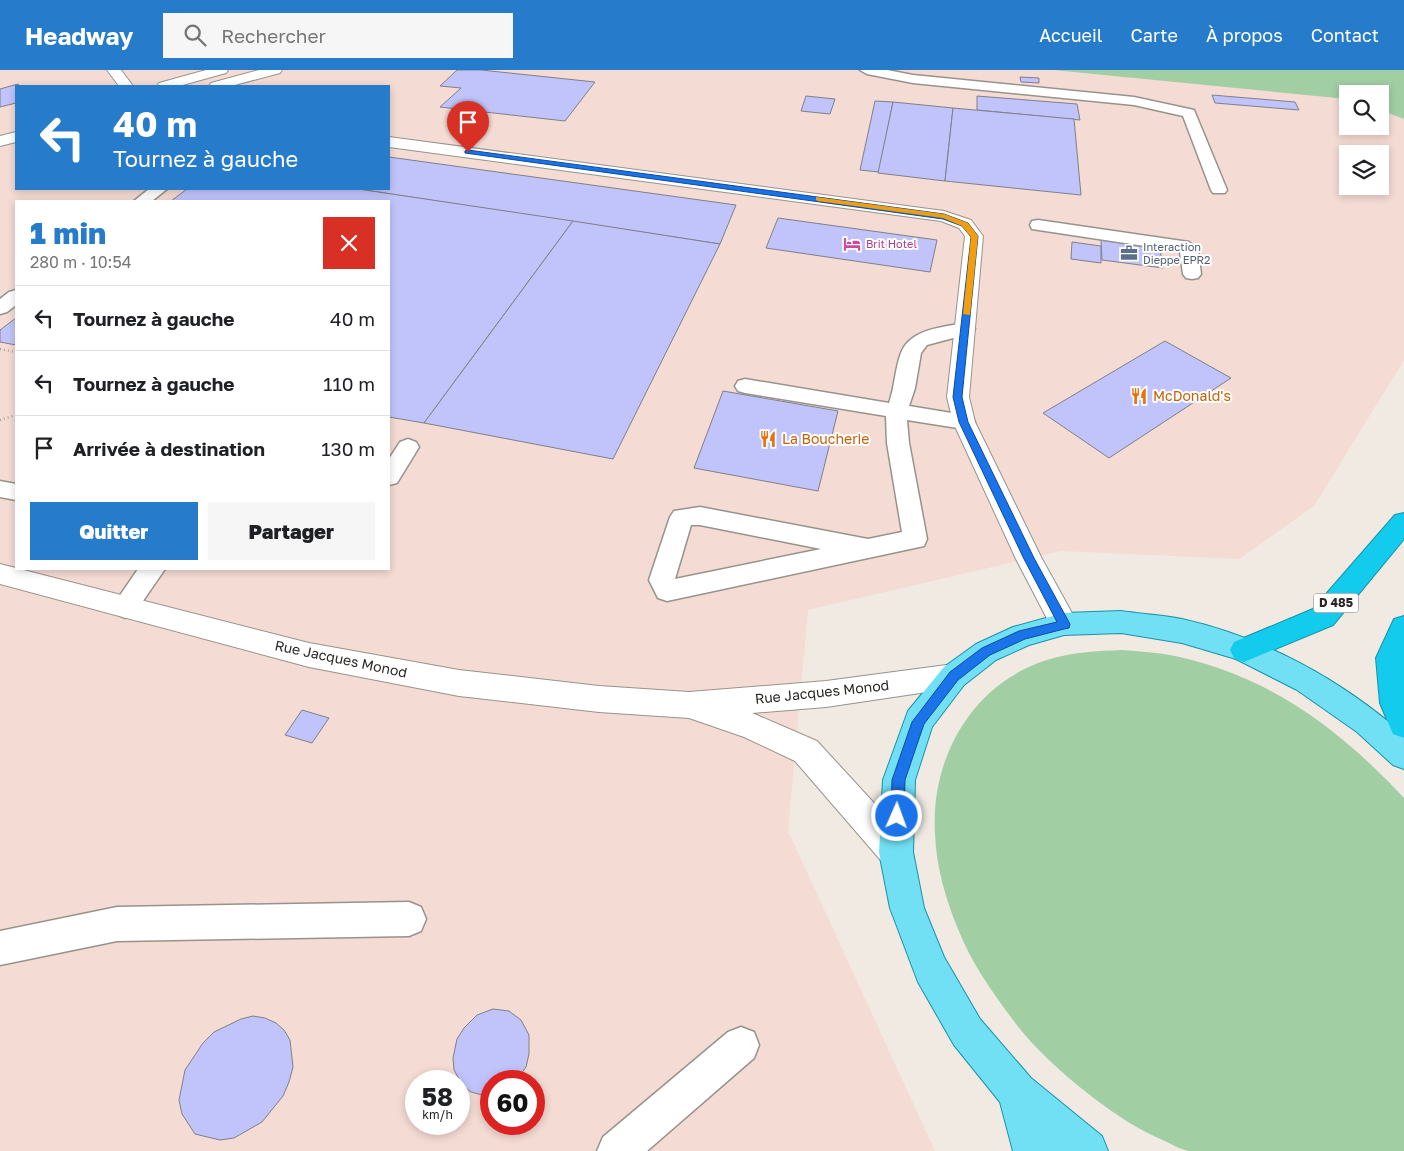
<!DOCTYPE html>
<html lang="fr">
<head>
<meta charset="utf-8">
<style>
	body { margin:0; font-family:"Golos Text",sans-serif; background:#f6f6f6; color:#202124; height:100vh; display:flex; flex-direction:column; font-size:19px; white-space:nowrap }
	* { box-sizing:border-box; margin:0 }
	p { font-size:16px; color:#757577 }
	.icon { flex:none; width:28px; height:28px; fill:none; stroke:currentColor; stroke-width:2; stroke-linecap:round; stroke-linejoin:round }
	.map { position:relative; flex:1; overflow:hidden }
	.side { position:absolute; left:15px; top:130px; width:375px; height:370px; display:flex; flex-direction:column; background:#fff; border-radius:0px; box-shadow:0 2px 8px #0003 }
	.side>* { flex:none }
	.hud { position:absolute; left:15px; top:15px; width:375px; height:105px; border-radius:0px; box-shadow:0 2px 8px #0003; background:#267cca; color:#fff; overflow:hidden }
	.controls { position:absolute; left:1339px; top:15px; display:grid; gap:10px }
	.controls a { display:grid; place-items:center; width:50px; height:50px; border-radius:0px; background:#fff; box-shadow:0 2px 8px #0003; font-size:25px }
	.speed { position:absolute; left:405px; top:1000px; display:flex; gap:10px; font-size:25px; font-weight:700; text-align:center }
	.speed>* { display:grid; place-content:center; width:65px; height:65px; border-radius:50%; background:#fff; box-shadow:0 2px 8px #0003; line-height:1 }
	.speed small { font-size:12px; font-weight:400 }
	.speed .limit { border:8px solid #d22; background:#fff; color:#111 }
	.pin { position:absolute; display:grid; place-items:center; width:42px; height:42px; color:#fff; margin:-51px -21px; border-radius:50% 50% 50% 0; rotate:-45deg; box-shadow:0 0 5px #0007 }
	.pin .icon { rotate:45deg }
	.me { position:absolute; width:55px; margin:-28px; rotate:2deg; stroke-linejoin:round; filter:drop-shadow(0 0 4px #0008) }
	.turn { display:flex; align-items:center; gap:18px; height:105px; padding:0 15px; font-size:22px }
	.turn .icon { width:65px; height:65px; stroke-width:2.5 }
	.turn b { display:block; font-size:35px; line-height:42px }
	.round { display:grid; place-items:center; flex:none; width:52px; height:52px; border-radius:0px; background:#f6f6f6 }
	.summary { display:flex; align-items:center; justify-content:space-between; height:85px; padding:0 15px }
	h1 { font-size:30px; font-weight:800; line-height:38px; color:#267cca }
	.button { display:flex; gap:10px; margin-top:auto; padding:10px 15px }
	.button a { flex:1; height:58px; border-radius:0px; background:#267cca; color:#fff; font-size:20px; font-weight:800; line-height:58px; text-align:center }
	.button a+a { background:#f6f6f6; color:#202124 }
	ul { padding:0; list-style:none }
	li { display:flex; align-items:center; gap:15px; height:65px; padding:0 15px; border-top:1px solid #e0e0e0 }
	li div { flex:1 }
	li b { display:block; font-size:19px }
	li em { font-style:normal }
	header { display:flex; align-items:center; gap:30px; box-sizing:border-box; height:70px; padding:0 25px; background:#267cca; color:#fff }
	header strong { font-size:24px }
	nav { display:flex; gap:28px; margin-inline-start:auto; font-size:18px }
	.search { width:350px; height:45px; background:#f6f6f6; display:flex; align-items:center; gap:12px; box-sizing:border-box; padding:0 18px; border-radius:0px; color:#757577; font-size:19px }
	.map>svg:first-child { display:block }
</style>
</head>
<body>
<header>
<strong>Headway</strong>
<div class="search"><svg class="icon" aria-label="search" viewBox="0 0 24 24"><circle cx="10" cy="10" r="6"/><path d="M15 15l6 6"/></svg>Rechercher</div>
<nav><a>Accueil</a><a>Carte</a><a>À propos</a><a>Contact</a></nav>
</header>
<div class="map">
<svg width="1404" height="1081" viewBox="0 0 1404 1081">
	<rect width="100%" height="100%" fill="#f0eae3"/>
	<!-- industrial -->
	<path fill="#f4dbd3" fill-rule="evenodd" d="M0,0H1053L1342,27L1347,29L1348,56H1380V40L1404,49V290L1314,436L1239,489L1061,481L808,540L788,761L935,1081H0ZM16,16H389V119H16ZM1348,84H1380V116H1348ZM16,131H389V499H16ZM416,1011H459V1054H416ZM491,1011H534V1054H491Z"/>
	<!-- green -->
	<g fill="#a2cea4">
		<polygon points="1053,0 1404,0 1404,49 1380,40 1380,24 1348,24 1347,29"/>
		<path d="M1122,580C1136,581 1150,582 1164,584C1262,601 1337,656 1404,728V1081H1188L1179,1078C1159,1068 1137,1059 1119,1046C1086,1024 1045,990 1020,959C997,929 972,895 958,859C946,830 936,796 935,764C930,688 973,613 1047,590C1072,582 1097,581 1122,580Z"/>
	</g>
	<!-- building -->
	<g fill="#c0c4fb" stroke="#7f8087">
		<polygon points="457,0 481,0 595,12 565,51 440,37 461,18 440,16"/>
		<polygon points="1020,7 1039,8 1039,13 1021,12"/>
		<polygon points="18,14 20,16 16,16 16,33 0,37 0,19"/>
		<polygon points="1212,25 1295,32 1299,40 1215,33"/>
		<polygon points="806,26 835,29 830,44 801,41"/>
		<polygon points="977,26 1077,34 1080,50 977,40"/>
		<polygon points="875,31 893,32 879,102 860,100"/>
		<polygon points="893,32 953,38 945,111 878,103"/>
		<polygon points="953,38 1074,49 1081,125 945,111"/>
		<polygon points="389,87 736,135 720,174 358,119 389,119"/>
		<polygon points="187,119 358,119 573,151 424,353 389,347 389,131 171,131"/>
		<polygon points="778,148 937,170 930,202 766,178"/>
		<polygon points="573,151 720,174 613,389 424,353"/>
		<polygon points="1101,170 1160,179 1163,198 1102,190"/>
		<polygon points="1072,172 1101,176 1101,193 1071,189"/>
		<polygon points="16,248 16,275 0,272 0,260"/>
		<polygon points="1165,271 1231,308 1109,388 1043,343"/>
		<polygon points="723,321 838,341 818,421 694,398"/>
		<polygon points="302,640 329,648 312,673 285,665"/>
		<polygon points="493,939 509,941 521,950 529,965 529,984 526,997 516,1011 491,1011 491,1024 482,1025 471,1022 463,1016 454,1000 453,988 457,969 464,958 477,945"/>
		<polygon points="253,946 265,948 276,953 284,960 290,970 293,997 289,1012 283,1026 262,1052 234,1068 220,1070 195,1064 182,1044 179,1030 185,1000 203,973 214,962 241,949"/>
	</g>
	<g fill="none" stroke-linecap="round" stroke-linejoin="round">
		<!-- lane casing -->
		<g stroke="#97938c" stroke-width="3">
			<g id="lane">
				<polygon points="860,0 887,0 913,5 1134,27 1194,40 1227,120 1225,123 1213,123 1211,120 1183,46 1134,35 913,13 867,4"/>
				<polygon points="149,119 167,119 152,131 134,131"/>
				<polygon points="1038,150 1189,172 1198,180 1201,204 1198,208 1192,209 1186,208 1183,204 1180,182 1178,181 1032,159 1030,155 1032,151"/>
				<polygon points="16,220 16,235 7,242 0,244 0,229 9,222"/>
				<path d="M965,253L972,255L975,259L972,263L927,275L921,283L915,318L909,336L964,345L972,347L975,352L972,357L964,359L907,350L909,373L927,469L924,476L667,531L658,528L649,510L670,447L674,441L700,437L868,469L902,462L887,373L886,346L745,323L738,321L735,316L738,311L745,309L889,333C895,316 895,298 901,283C910,259 943,257 965,253ZM691,455H700L821,479L675,509Z"/>
				<polygon points="408,369 416,372 419,377 397,413 389,415 389,389 400,372"/>
				<polygon points="0,411 16,414 16,430 0,427"/>
				<polygon points="138,499 165,499 134,544 125,548 116,544 112,537"/>
				<polygon points="409,832 421,837 426,849 421,861 409,866 117,871 0,895 0,861 117,837"/>
				<polygon points="741,957 754,962 759,975 754,988 647,1081 597,1081 603,1067 728,962"/>
			</g>
		</g>
		<!-- street casing -->
		<g stroke="#97938c" stroke-width="2">
			<g id="street">
				<polygon points="107,0 121,0 133,16 119,16"/>
				<polygon points="206,0 228,0 226,3 179,16 157,16 159,13"/>
				<polygon points="259,0 282,0 280,3 231,16 209,16 211,13"/>
				<polygon points="16,62 16,72 0,76 0,66"/>
				<polygon points="389,67 944,141 971,150 983,166 969,327 975,352 1041,487 1078,554 1074,562 1064,565 1054,562 1016,489 953,352 947,327 965,166 959,158 941,151 389,77"/>
			</g>
		</g>
		<!-- secondary casing -->
		<g stroke="#97938c" stroke-width="2">
			<polygon id="secondary" points="0,494 309,573 459,600 599,616 689,622 826,611 954,594 964,597 969,606 964,615 954,618 826,637 752,643 817,671 908,770 913,782 908,794 896,799 884,794 795,691 744,667 689,648 599,642 459,626 309,597 0,514"/>
		</g>
		<!-- primary casing -->
		<g stroke="#1b92a7" stroke-width="2">
			<path id="primary" d="M1121,541C1141,544 1162,545 1182,549C1263,567 1342,610 1404,665V699L1393,695L1357,662L1297,620L1236,589L1182,573L1121,563L1064,565L1029,575L996,590L964,615L932,657L915,710L913,782L924,838L944,887L980,949L1031,1008L1102,1066L1108,1081H1013L1000,1032L954,975L918,912L890,838L879,782L883,710L908,641L944,597L976,574L1013,557L1064,543Z"/>
		</g>
		<!-- highway casing -->
		<g stroke="#1b92a7" stroke-width="2">
			<g id="highway">
				<polygon points="1404,443 1404,469 1333,555 1244,592 1234,588 1230,580 1234,572 1313,539 1395,445"/>
				<polygon points="1404,546 1404,668 1393,664 1380,633 1376,588 1394,549"/>
			</g>
		</g>
		<!-- path -->
		<g stroke="#a7a39d" stroke-width="2.5" stroke-dasharray="1 3" stroke-linecap="butt">
			<polyline points="0,279 16,282"/>
			<polyline points="0,350 16,345"/>
		</g>
		<!-- lane -->
		<use href="#lane" fill="#fff" fill-rule="evenodd"/>
		<!-- street -->
		<use href="#street" fill="#fff" fill-rule="evenodd"/>
		<!-- secondary -->
		<use href="#secondary" fill="#fff" fill-rule="evenodd"/>
		<!-- primary -->
		<use href="#primary" fill="#71e0f4" fill-rule="evenodd"/>
		<!-- highway -->
		<use href="#highway" fill="#13cbed" fill-rule="evenodd"/>
	</g>
	<!-- route -->
	<polygon fill="#1a73e8" stroke="#114b97" points="468,80 944,144 968,153 978,166 962,327 968,352 1034,488 1070,554 1069,558 1064,559 1025,569 990,585 958,610 924,654 905,710 904,746 902,750 897,752 893,750 891,746 892,710 912,652 950,602 982,578 1019,561 1057,552 1024,489 959,352 953,327 971,167 962,156 943,149 465,83 465,81"/>
	<!-- slow -->
	<polygon fill="#f59e0b" points="816,127 944,144 968,153 978,166 970,245 963,244 971,167 962,156 943,148 818,131 816,130"/>
	<!-- icons -->
	<defs>
		<g id="hotel-bare" transform="scale(1.35)"><path d="M-6-4.5h1.5V1H6V5H4.5V3h-9V5H-6ZM-4 0a1.8 1.8 0 1 1 3.6 0ZM.5 0V-2.5h3Q6-2.5 6 0Z" fill="#d1479c" stroke="#fff" stroke-width="2.5" paint-order="stroke"/></g>
		<g id="office-bare" transform="scale(1.35)"><path d="M-6-3h4V-5.5h4V-3h4V5H-6ZM-1-4.5V-3h2v-1.5ZM-6 0V1H6V0Z" fill="#5c6f8a" stroke="#fff" stroke-width="2.5" paint-order="stroke"/></g>
		<g id="restaurant-bare" transform="scale(1.35)"><path d="M-5-6h1v4h1v-4h1v4h1v-4h1v5L-1.5 .5V6h-2V.5L-5-1ZM5-6V6H3V1.5H1.5Q1.5-4 5-6Z" fill="#e8710a" stroke="#fff" stroke-width="2.5" paint-order="stroke"/></g>
	</defs>
	<g fill-rule="evenodd">
		<use href="#hotel-bare" x="852" y="174"/>
		<use href="#office-bare" x="1129" y="183"/>
		<use href="#restaurant-bare" x="1139" y="326"/>
		<use href="#restaurant-bare" x="768" y="369"/>
	</g>
	<g text-anchor="middle" stroke-width="4" stroke-linejoin="round" paint-order="stroke">
		<!-- far-hotel labels -->
		<g font-size="11" fill="#b23c85" stroke="#fff" text-anchor="start">
			<text x="866" y="178">Brit Hotel</text>
		</g>
		<!-- far-service labels -->
		<g font-size="11" fill="#4e5e75" stroke="#fff" text-anchor="start">
			<text x="1143" y="181">Interaction<tspan x="1143" dy="13">Dieppe EPR2</tspan></text>
		</g>
		<!-- shield labels -->
		<rect fill="#fff" stroke="#6a6866" stroke-width="1" x="1313.5" y="523.5" width="45" height="19" rx="4"/>
		<g font-size="12" font-weight="bold" fill="#2a2825">
			<text x="1336" y="537">D 485</text>
		</g>
		<!-- food labels -->
		<g font-size="14" fill="#c56008" stroke="#fff" text-anchor="start">
			<text x="1153" y="331">McDonald's</text>
			<text x="782" y="374">La Boucherie</text>
		</g>
		<!-- street labels -->
		<g font-size="14" fill="#2a2825" stroke="#fff">
			<text transform="translate(341 589) rotate(12)" y="5">Rue Jacques Monod</text>
			<text transform="translate(822 622) rotate(-6)" y="5">Rue Jacques Monod</text>
		</g>
	</g>
</svg>
<div class="controls">
<a><svg class="icon" aria-label="search" viewBox="0 0 24 24"><circle cx="10" cy="10" r="6"/><path d="M15 15l6 6"/></svg></a>
<a><svg class="icon" aria-label="layers" viewBox="0 0 24 24"><path d="M12 4l9 5-9 5-9-5zM3 14l9 5 9-5"/></svg></a>
</div>
<div class="speed"><div>58<small>km/h</small></div><div class="limit">60</div></div>
<div class="pin" style="left:468px;top:82px;background:#d93025"><svg class="icon" aria-label="arrive" viewBox="0 0 24 24"><path d="M6 21V4h12l-3 4 3 4H6"/></svg></div>
<svg class="me" style="left:897px;top:746px" viewBox="-20 -20 40 40"><circle r="17" fill="#1a73e8" stroke="#fff" stroke-width="3"/><path d="M0-11L8 9 0 5-8 9z" fill="#fff"/></svg>
<div class="hud">
<div class="turn"><svg class="icon" aria-label="left" viewBox="0 0 24 24"><path d="M17 20v-9H6M10 6l-5 5 5 5"/></svg><div><b>40 m</b>Tournez à gauche</div></div>
</div>
<section class="side">
<div class="summary"><div><h1>1 min</h1><p>280 m · 10:54</p></div><a class="round" style="background:#d93025;color:#fff"><svg class="icon" aria-label="close" viewBox="0 0 24 24"><path d="M6 6l12 12M18 6L6 18"/></svg></a></div>
<ul>
<li><svg class="icon" aria-label="left" viewBox="0 0 24 24"><path d="M17 20v-9H6M10 6l-5 5 5 5"/></svg><div><b>Tournez à gauche</b></div><em>40 m</em></li>
<li><svg class="icon" aria-label="left" viewBox="0 0 24 24"><path d="M17 20v-9H6M10 6l-5 5 5 5"/></svg><div><b>Tournez à gauche</b></div><em>110 m</em></li>
<li><svg class="icon" aria-label="arrive" viewBox="0 0 24 24"><path d="M6 21V4h12l-3 4 3 4H6"/></svg><div><b>Arrivée à destination</b></div><em>130 m</em></li>
</ul>
<div class="button"><a>Quitter</a><a>Partager</a></div>
</section>
</div>
</body>
</html>
